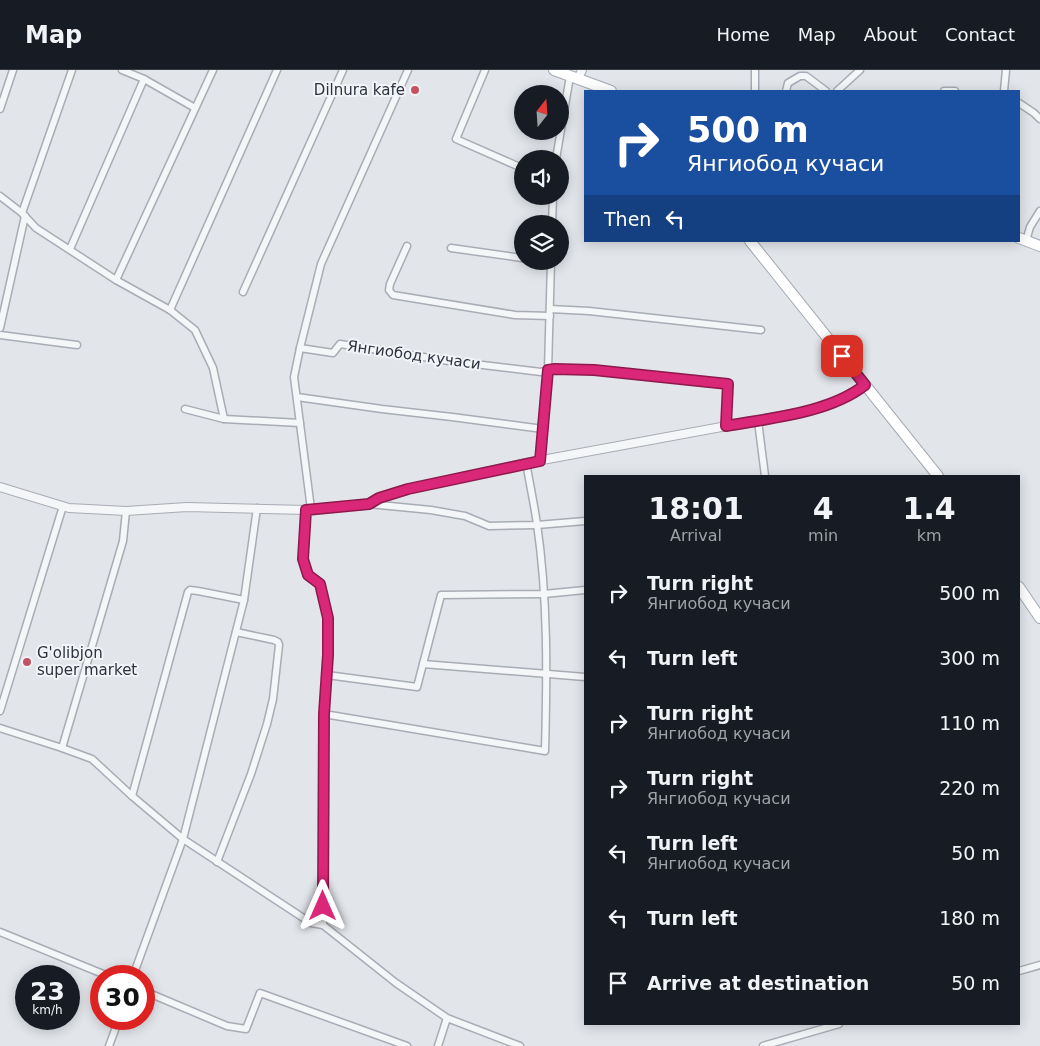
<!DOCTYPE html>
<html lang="en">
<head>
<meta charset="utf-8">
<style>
	body { margin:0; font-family:"DejaVu Sans",sans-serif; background:#242831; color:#f1f3f6; height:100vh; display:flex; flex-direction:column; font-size:19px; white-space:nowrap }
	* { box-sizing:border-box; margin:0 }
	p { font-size:16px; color:#9ea1a6 }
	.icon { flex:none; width:28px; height:28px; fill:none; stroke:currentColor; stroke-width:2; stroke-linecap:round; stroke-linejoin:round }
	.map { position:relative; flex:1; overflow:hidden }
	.side { position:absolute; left:584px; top:405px; width:436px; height:550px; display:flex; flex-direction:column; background:#171b24; border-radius:0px; box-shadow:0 2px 12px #0003 }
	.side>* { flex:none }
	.hud { position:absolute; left:584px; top:20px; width:436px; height:152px; border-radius:0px; box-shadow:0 2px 12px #0003; background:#1a4fa0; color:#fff; overflow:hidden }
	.needle { width:32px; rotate:17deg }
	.controls { position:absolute; left:514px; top:15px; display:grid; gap:10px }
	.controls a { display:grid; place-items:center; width:55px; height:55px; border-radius:50%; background:#171b24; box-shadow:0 2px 12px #0003; font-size:25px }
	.speed { position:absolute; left:15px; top:895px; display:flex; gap:10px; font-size:25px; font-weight:700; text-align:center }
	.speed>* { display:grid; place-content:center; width:65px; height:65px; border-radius:50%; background:#171b24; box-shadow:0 2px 12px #0003; line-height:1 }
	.speed small { font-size:12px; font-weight:400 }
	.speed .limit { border:8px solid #d22; background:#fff; color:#111 }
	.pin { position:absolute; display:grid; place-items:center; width:42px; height:42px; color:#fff; margin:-21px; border-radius:10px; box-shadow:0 2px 8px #0006 }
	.me { position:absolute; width:55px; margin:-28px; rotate:0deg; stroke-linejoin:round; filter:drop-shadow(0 0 4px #0008) }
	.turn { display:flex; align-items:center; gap:18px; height:105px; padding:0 20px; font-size:22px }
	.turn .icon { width:65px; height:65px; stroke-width:2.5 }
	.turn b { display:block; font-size:35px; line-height:42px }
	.then { display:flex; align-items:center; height:48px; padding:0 20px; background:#0003; gap:10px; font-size:19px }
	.eta { display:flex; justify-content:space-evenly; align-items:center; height:85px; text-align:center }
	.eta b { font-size:30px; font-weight:700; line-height:35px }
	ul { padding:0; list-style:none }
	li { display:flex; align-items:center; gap:15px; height:65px; padding:0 20px }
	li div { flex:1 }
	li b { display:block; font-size:19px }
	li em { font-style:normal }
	header { display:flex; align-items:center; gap:30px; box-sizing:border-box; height:70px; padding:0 25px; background:#171b24; border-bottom:1px solid #363941 }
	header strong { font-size:24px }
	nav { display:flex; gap:28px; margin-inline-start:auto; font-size:18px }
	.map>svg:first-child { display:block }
</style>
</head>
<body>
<header>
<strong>Map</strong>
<nav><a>Home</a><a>Map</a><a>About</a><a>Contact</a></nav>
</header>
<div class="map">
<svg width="1040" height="976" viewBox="0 0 1040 976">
	<rect width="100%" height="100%" fill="#e2e5ea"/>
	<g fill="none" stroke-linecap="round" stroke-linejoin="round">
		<!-- minor casing -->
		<g stroke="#a8acb4" stroke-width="9">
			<g id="minor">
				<polyline points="122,0 144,9 195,38"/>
				<polyline points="485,0 456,69 522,98"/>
				<polyline points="755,0 755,21"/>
				<polyline points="786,21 788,13 800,6 806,6 826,21"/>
				<polyline points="837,21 860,0"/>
				<polyline points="944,21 955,21"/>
				<polyline points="1004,21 1006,0"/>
				<polyline points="1019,33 1034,43 1040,49"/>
				<polyline points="0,39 13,0"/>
				<polyline points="556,89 570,6"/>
				<polyline points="0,126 22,143 36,158 116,210 170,240 195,260 213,298 224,349 300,353"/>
				<polyline points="22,143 72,0"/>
				<polyline points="552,154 553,126"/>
				<polyline points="1026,171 1030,157 1040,141"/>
				<polyline points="407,176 390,214 389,220 393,225 515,245 550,246"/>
				<polyline points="451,178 522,188"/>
				<polyline points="70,179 144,9"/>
				<polyline points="116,210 213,0"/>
				<polyline points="243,222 343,0"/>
				<polyline points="550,239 589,241 761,260"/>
				<polyline points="170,240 277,0"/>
				<polyline points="0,258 25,146"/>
				<polyline points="0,265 77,275"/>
				<polyline points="300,278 333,283 340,274 449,291 541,302 555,299 594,300 727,314 726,356"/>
				<polyline points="297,327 382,339 452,347 543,359"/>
				<polyline points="185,339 224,349"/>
				<polyline points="758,351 765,406"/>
				<polyline points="540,391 548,300 551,191"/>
				<polyline points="369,434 431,440 465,446 489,456 537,455 585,451"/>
				<polyline points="311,439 294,307 300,278 321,194 408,0"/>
				<path d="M306,440L303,489L308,505L321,514L328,548V585L324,644L545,681C547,605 548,529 537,454C534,434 530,414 526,393"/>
				<polyline points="423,594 585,607"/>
				<polyline points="327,605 417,617 441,525 544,524 585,520"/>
				<polyline points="0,641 63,436"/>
				<polyline points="0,658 62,678 92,689 132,726 183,769 311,853 323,855 396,913 447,948 520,976"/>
				<polyline points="62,678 123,471 126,441"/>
				<polyline points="132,726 188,522 190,520 198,521 244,530"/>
				<polyline points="217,792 251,704 267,654 273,629 279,575 278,572 274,570 236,562"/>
				<polyline points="323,855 324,644"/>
				<polyline points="0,862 108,906"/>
				<polyline points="1019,901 1040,895"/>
				<polyline points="133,906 183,769 244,530 257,438"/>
				<polyline points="144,921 227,956 246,959 260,923 407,976"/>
				<polyline points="109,976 119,949"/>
				<polyline points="438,976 447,948"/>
				<polyline points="763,976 839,954"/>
			</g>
		</g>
		<!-- tertiary casing -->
		<g stroke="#a8acb4" stroke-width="10">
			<g id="tertiary">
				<polyline points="578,9 582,0"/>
				<path d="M0,417L69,438L126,441L187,437L306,440L369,434L379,428L408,419L526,393L797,343C822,337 845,331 865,315"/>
			</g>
		</g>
		<!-- primary casing -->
		<g stroke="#a3a9b4" stroke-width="12">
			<g id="primary">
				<polyline points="554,0 611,21"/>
				<polyline points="1019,168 1040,176"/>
				<polyline points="750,171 938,406"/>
				<polyline points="1019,517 1040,548"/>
			</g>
		</g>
		<!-- minor -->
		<use href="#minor" stroke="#f5f6f8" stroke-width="6"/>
		<!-- tertiary -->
		<use href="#tertiary" stroke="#f5f6f8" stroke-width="8"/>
		<!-- primary -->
		<use href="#primary" stroke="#fff" stroke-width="10"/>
	</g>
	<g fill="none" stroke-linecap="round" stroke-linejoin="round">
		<!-- route casing -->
		<g stroke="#8e194d" stroke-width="12">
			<path id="route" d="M323,836L324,644L328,585V548L320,514L308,505L303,489L306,440L369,434L379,428L408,419L540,391L548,300L555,299L594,300L728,314L726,356C771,348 829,343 865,315L842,286"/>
		</g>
		<!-- route -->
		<use href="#route" stroke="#db2777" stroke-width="9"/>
	</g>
	<!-- markers -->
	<g fill="#c45262" stroke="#f2f4f7" stroke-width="2">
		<circle cx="415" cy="20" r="5"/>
		<circle cx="27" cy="592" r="5"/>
	</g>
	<g text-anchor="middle" stroke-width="4" stroke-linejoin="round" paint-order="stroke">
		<!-- poi labels -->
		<g font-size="15" fill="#2c3340" stroke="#f2f4f7" text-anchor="end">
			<text x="405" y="25">Dilnura kafe</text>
			<text x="37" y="588" text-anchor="start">G'olibjon<tspan x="37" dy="17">super market</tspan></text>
		</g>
		<!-- street labels -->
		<g font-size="15" fill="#2c3340" stroke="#f2f4f7">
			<text transform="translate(414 285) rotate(8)" y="5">Янгиобод кучаси</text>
		</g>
	</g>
</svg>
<div class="controls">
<a><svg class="needle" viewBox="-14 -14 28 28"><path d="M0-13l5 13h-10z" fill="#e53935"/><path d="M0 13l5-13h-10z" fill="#9ea1a6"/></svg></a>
<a><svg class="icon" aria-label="sound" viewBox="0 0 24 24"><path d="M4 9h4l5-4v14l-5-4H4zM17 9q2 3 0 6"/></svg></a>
<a><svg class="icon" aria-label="layers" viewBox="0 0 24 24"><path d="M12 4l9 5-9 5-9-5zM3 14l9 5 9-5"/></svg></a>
</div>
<div class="speed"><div>23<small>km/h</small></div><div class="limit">30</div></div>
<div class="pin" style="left:842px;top:286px;background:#d93025"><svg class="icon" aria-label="arrive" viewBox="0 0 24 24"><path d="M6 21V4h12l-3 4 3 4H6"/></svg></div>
<svg class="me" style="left:323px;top:836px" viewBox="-20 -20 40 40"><path d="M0-17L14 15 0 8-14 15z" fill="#db2777" stroke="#fff" stroke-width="4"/></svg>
<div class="hud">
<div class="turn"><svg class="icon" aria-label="right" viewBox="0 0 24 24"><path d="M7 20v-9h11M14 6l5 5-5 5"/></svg><div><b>500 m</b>Янгиобод кучаси</div></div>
<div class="then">Then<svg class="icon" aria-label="left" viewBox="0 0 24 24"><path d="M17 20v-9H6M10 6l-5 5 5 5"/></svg></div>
</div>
<section class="side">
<div class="eta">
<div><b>18:01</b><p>Arrival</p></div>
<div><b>4</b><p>min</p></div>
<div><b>1.4</b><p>km</p></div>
</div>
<ul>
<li><svg class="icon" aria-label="right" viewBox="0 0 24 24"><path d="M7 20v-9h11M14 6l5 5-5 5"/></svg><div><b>Turn right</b><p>Янгиобод кучаси</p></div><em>500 m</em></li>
<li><svg class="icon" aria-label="left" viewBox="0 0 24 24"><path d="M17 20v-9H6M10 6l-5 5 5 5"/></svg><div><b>Turn left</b></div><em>300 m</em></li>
<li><svg class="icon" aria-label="right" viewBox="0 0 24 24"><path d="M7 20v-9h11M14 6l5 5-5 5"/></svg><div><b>Turn right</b><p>Янгиобод кучаси</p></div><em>110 m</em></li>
<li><svg class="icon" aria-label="right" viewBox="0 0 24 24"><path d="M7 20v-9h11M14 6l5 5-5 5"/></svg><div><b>Turn right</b><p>Янгиобод кучаси</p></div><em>220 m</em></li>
<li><svg class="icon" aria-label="left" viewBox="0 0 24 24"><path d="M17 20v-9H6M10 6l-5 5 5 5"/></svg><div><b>Turn left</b><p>Янгиобод кучаси</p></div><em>50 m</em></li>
<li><svg class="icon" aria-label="left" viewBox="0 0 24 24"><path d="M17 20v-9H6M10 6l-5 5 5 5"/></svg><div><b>Turn left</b></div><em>180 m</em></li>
<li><svg class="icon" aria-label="arrive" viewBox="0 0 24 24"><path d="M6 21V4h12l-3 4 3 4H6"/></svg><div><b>Arrive at destination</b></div><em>50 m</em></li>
</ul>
</section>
</div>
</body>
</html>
